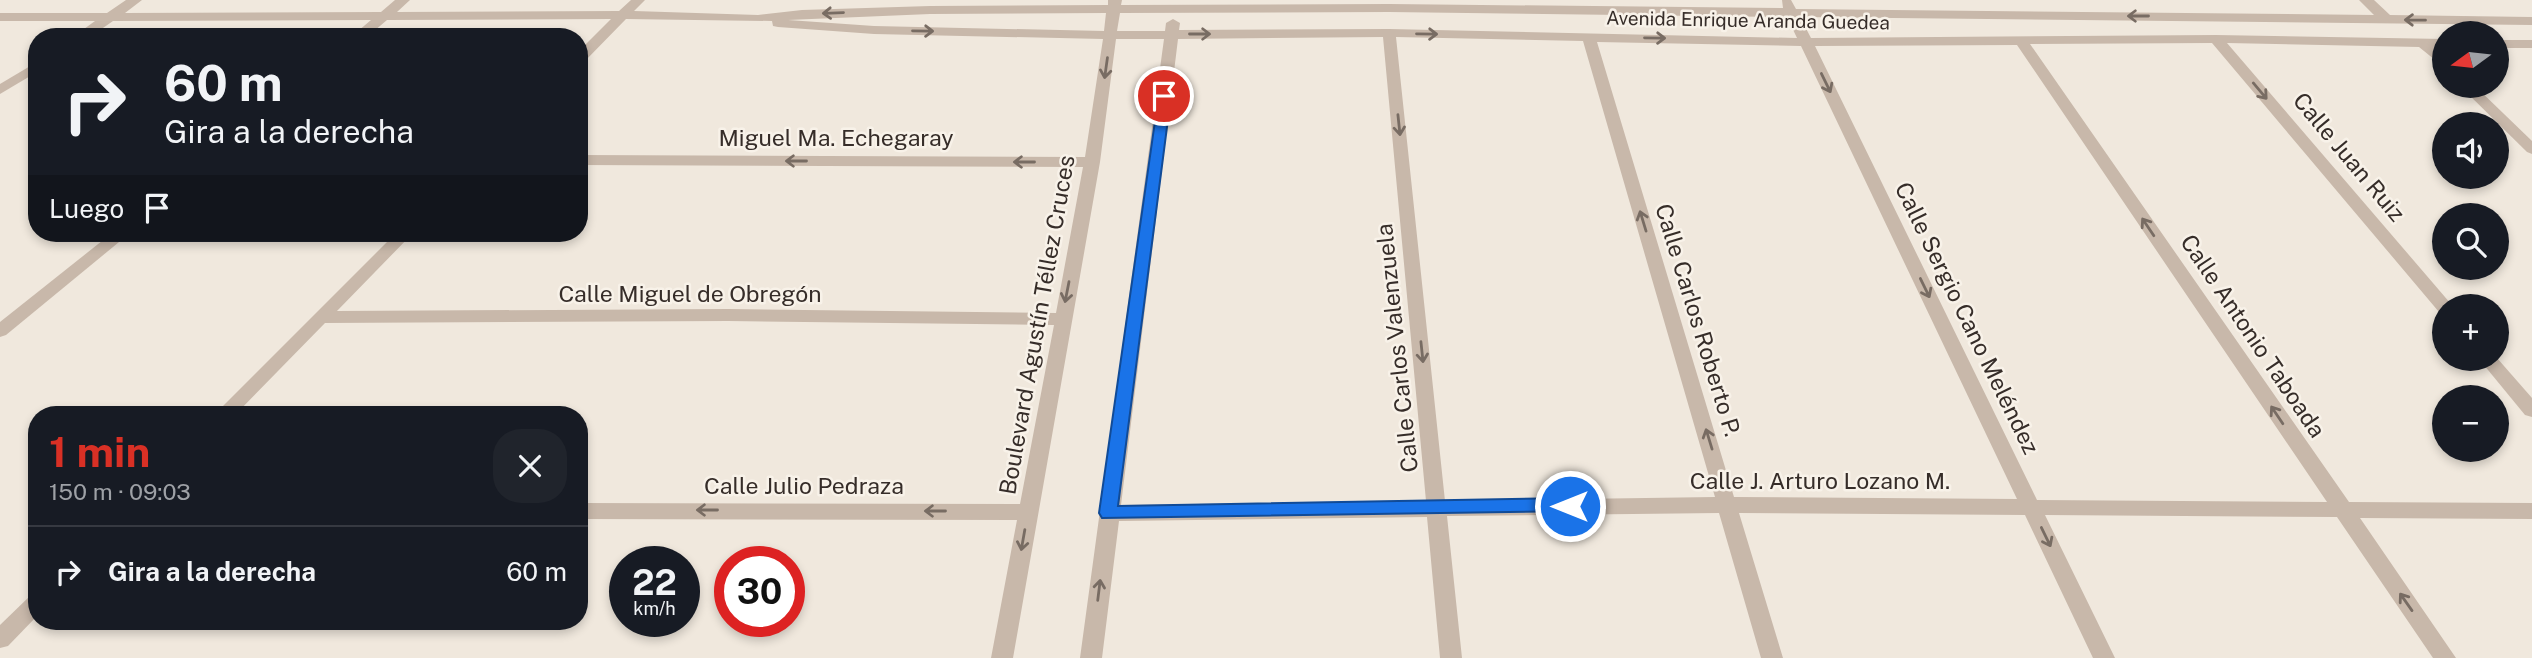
<!DOCTYPE html>
<html lang="es">
<head>
<meta charset="utf-8">
<style>
	body { margin:0; font-family:"Public Sans",sans-serif; background:#20242c; color:#f1f3f6; height:100vh; display:flex; flex-direction:column; font-size:26px; white-space:nowrap }
	* { box-sizing:border-box; margin:0 }
	p { font-size:23px; color:#9ea1a6 }
	.icon { flex:none; width:38px; height:38px; fill:none; stroke:currentColor; stroke-width:2; stroke-linecap:round; stroke-linejoin:round }
	.map { position:relative; flex:1; overflow:hidden }
	.panel { position:absolute; left:28px; top:406px; width:560px; height:224px; display:flex; flex-direction:column; background:#171b24; border-radius:28px; box-shadow:0 4px 10px #0003 }
	.panel>* { flex:none }
	.guide { position:absolute; left:28px; top:28px; width:560px; height:214px; border-radius:28px; box-shadow:0 4px 10px #0003; background:#171b24; color:#f1f3f6; overflow:hidden }
	.needle { width:46px; rotate:255deg }
	.controls { position:absolute; left:2432px; top:21px; display:grid; gap:14px }
	.controls a { display:grid; place-items:center; width:77px; height:77px; border-radius:50%; background:#171b24; box-shadow:0 4px 10px #0003; font-size:35px }
	.speed { position:absolute; left:609px; top:546px; display:flex; gap:14px; font-size:35px; font-weight:700; text-align:center }
	.speed>* { display:grid; place-content:center; width:91px; height:91px; border-radius:50%; background:#171b24; box-shadow:0 4px 10px #0003; line-height:1 }
	.speed small { font-size:18px; font-weight:400 }
	.speed .limit { border:10px solid #d22; background:#fff; color:#111 }
	.pin { position:absolute; display:grid; place-items:center; width:60px; height:60px; color:#fff; margin:-30px; border:4px solid #fff; border-radius:50%; box-shadow:0 2px 7px #0007 }
	.me { position:absolute; width:77px; margin:-38px; rotate:270deg; stroke-linejoin:round; filter:drop-shadow(0 0 5px #0008) }
	.turn { display:flex; align-items:center; gap:24px; height:147px; padding:0 21px; font-size:32px }
	.turn .icon { width:91px; height:91px; stroke-width:2.5 }
	.turn b { display:block; font-size:49px; line-height:60px }
	.then { display:flex; align-items:center; height:66px; padding:0 21px; background:#0003; gap:14px; font-size:26px }
	.round { display:grid; place-items:center; flex:none; width:74px; height:74px; border-radius:28px; background:#20242c }
	.headline { display:flex; align-items:center; justify-content:space-between; height:119px; padding:0 21px }
	h1 { font-size:42px; font-weight:700; line-height:52px; color:#d93025 }
	ul { padding:0; list-style:none }
	li { display:flex; align-items:center; gap:21px; height:91px; padding:0 21px; border-top:2px solid #363941 }
	li div { flex:1 }
	li b { display:block; font-size:26px }
	li em { font-style:normal }
	.map>svg:first-child { display:block }
</style>
</head>
<body>
<div class="map">
<svg width="2532" height="658" viewBox="0 0 2532 658">
	<rect width="100%" height="100%" fill="#f0e8dd"/>
	<g fill="none" stroke-linecap="round" stroke-linejoin="round">
		<!-- minor -->
		<g fill="#c8b8aa" fill-rule="evenodd">
			<path d="M126,0H142L125,13L381,12L395,0H410L397,12L619,11L631,0H645L634,11L758,15L802,10L930,6L1108,5V0H1122L1121,5L1389,4L1783,8L1782,0H1791L1796,9L2374,15L2359,0H2374L2390,15L2532,17V25L1800,17L1811,38L2216,35L2445,39V47H2435L2445,56V68L2419,47L2227,43L2451,304L2453,306H2445V314L2439,312L2212,43L2030,44L2349,502L2532,503V519L2360,518L2456,658H2433L2337,517L2045,515L2115,658H2093L2025,515L1739,513L1783,658H1761L1719,513L1447,516L1462,658H1440L1427,517L1119,521L1102,658H1080L1164,39H1116L1100,162L1013,658H991L1017,520L579,519V503L1020,504L1054,325L728,321L325,323L235,415H214L396,233H413L337,311L728,309L1056,313L1083,167L579,165V155L1085,157L1103,39L874,34L778,27L773,26L772,21L626,19L584,62L579,63V51L611,19L387,20L367,37H351L371,20L113,21L90,37H73L95,21H0V13H107ZM1389,12L1787,17L1797,38L1389,29L1179,30L1180,23L1173,19L1166,23L1165,31H1117L1120,13ZM1106,13L1104,31L874,26L788,20L930,14ZM1383,37L1426,501L1121,505L1178,39ZM1396,37L1583,41L1715,497L1445,501ZM1597,42L1801,46L2017,499L1734,497ZM2017,45L2327,502L2037,500L1815,46Z"/>
			<rect x="2497" y="40" width="35" height="8"/>
			<polygon points="37,62 37,72 0,94 0,84"/>
			<polygon points="2460,86 2475,86 2532,141 2532,154 2527,152"/>
			<polygon points="112,233 130,233 6,335 0,337 0,322"/>
			<polygon points="2497,358 2532,398 2532,417 2525,415 2479,359"/>
			<polygon points="37,593 37,616 8,646 0,648 0,625 30,596"/>
		</g>
	</g>
	<!-- one-way arrows -->
	<defs><path id="oneway-shaft" d="M-6 0H5M1.5-3L5.5 0L1.5 3" fill="none" stroke-width="1.6" stroke-linecap="round" stroke-linejoin="round" transform="scale(1.75)"/></defs>
	<g stroke="#786c63">
		<use href="#oneway-shaft" transform="translate(833 13) rotate(178)"/>
		<use href="#oneway-shaft" transform="translate(2138 16) rotate(-180)"/>
		<use href="#oneway-shaft" transform="translate(2415 20) rotate(-179)"/>
		<use href="#oneway-shaft" transform="translate(923 31) rotate(1)"/>
		<use href="#oneway-shaft" transform="translate(1200 34)"/>
		<use href="#oneway-shaft" transform="translate(1427 34) rotate(1)"/>
		<use href="#oneway-shaft" transform="translate(1655 38) rotate(1)"/>
		<use href="#oneway-shaft" transform="translate(1106 68) rotate(98)"/>
		<use href="#oneway-shaft" transform="translate(1826 83) rotate(64)"/>
		<use href="#oneway-shaft" transform="translate(2260 91) rotate(50)"/>
		<use href="#oneway-shaft" transform="translate(1399 125) rotate(84)"/>
		<use href="#oneway-shaft" transform="translate(796 161) rotate(-180)"/>
		<use href="#oneway-shaft" transform="translate(1024 162) rotate(-180)"/>
		<use href="#oneway-shaft" transform="translate(1643 221) rotate(-107)"/>
		<use href="#oneway-shaft" transform="translate(2148 227) rotate(-124)"/>
		<use href="#oneway-shaft" transform="translate(1925 288) rotate(64)"/>
		<use href="#oneway-shaft" transform="translate(1067 292) rotate(101)"/>
		<use href="#oneway-shaft" transform="translate(1422 352) rotate(84)"/>
		<use href="#oneway-shaft" transform="translate(2277 415) rotate(-124)"/>
		<use href="#oneway-shaft" transform="translate(1709 439) rotate(-107)"/>
		<use href="#oneway-shaft" transform="translate(707 510) rotate(-180)"/>
		<use href="#oneway-shaft" transform="translate(935 511) rotate(-180)"/>
		<use href="#oneway-shaft" transform="translate(2046 537) rotate(64)"/>
		<use href="#oneway-shaft" transform="translate(1023 540) rotate(100)"/>
		<use href="#oneway-shaft" transform="translate(1099 590) rotate(-83)"/>
		<use href="#oneway-shaft" transform="translate(2406 602) rotate(-125)"/>
	</g>
	<!-- route -->
	<polygon fill="#1a73e8" stroke="#114b97" stroke-width="2" points="1159,93 1171,96 1118,506 1570,498 1579,506 1576,511 1102,518 1099,513"/>
	<g text-anchor="middle" stroke-width="5" stroke-linejoin="round" paint-order="stroke">
		<!-- far-street labels -->
		<g font-size="19" fill="#362d29" stroke="#f8f2e9">
			<text transform="translate(1748 20) rotate(1)" y="7">Avenida Enrique Aranda Guedea</text>
		</g>
		<!-- street labels -->
		<g font-size="23" fill="#362d29" stroke="#f8f2e9">
			<text x="836" y="146">Miguel Ma. Echegaray</text>
			<text transform="translate(2349 157) rotate(50)" y="8">Calle Juan Ruiz</text>
			<text x="690" y="302">Calle Miguel de Obregón</text>
			<text transform="translate(1967 318) rotate(64)" y="8">Calle Sergio Cano Meléndez</text>
			<text transform="translate(1698 320) rotate(73)" y="8">Calle Carlos Roberto P.</text>
			<text transform="translate(1037 325) rotate(-80)" y="8">Boulevard Agustín Téllez Cruces</text>
			<text transform="translate(2253 336) rotate(56)" y="8">Calle Antonio Taboada</text>
			<text transform="translate(1397 348) rotate(-96)" y="8">Calle Carlos Valenzuela</text>
			<text x="1820" y="489">Calle J. Arturo Lozano M.</text>
			<text x="804" y="494">Calle Julio Pedraza</text>
		</g>
	</g>
</svg>
<div class="controls">
<a><svg class="needle" viewBox="-14 -14 28 28"><path d="M0-13l5 13h-10z" fill="#e53935"/><path d="M0 13l5-13h-10z" fill="#9ea1a6"/></svg></a>
<a><svg class="icon" aria-label="sound" viewBox="0 0 24 24"><path d="M4 9h4l5-4v14l-5-4H4zM17 9q2 3 0 6"/></svg></a>
<a><svg class="icon" aria-label="search" viewBox="0 0 24 24"><circle cx="10" cy="10" r="6"/><path d="M15 15l6 6"/></svg></a>
<a>+</a>
<a>−</a>
</div>
<div class="speed"><div>22<small>km/h</small></div><div class="limit">30</div></div>
<div class="pin" style="left:1164px;top:96px;background:#d93025"><svg class="icon" aria-label="arrive" viewBox="0 0 24 24"><path d="M6 21V4h12l-3 4 3 4H6"/></svg></div>
<svg class="me" style="left:1570px;top:506px" viewBox="-20 -20 40 40"><circle r="17" fill="#1a73e8" stroke="#fff" stroke-width="3"/><path d="M0-11L8 9 0 5-8 9z" fill="#fff"/></svg>
<div class="guide">
<div class="turn"><svg class="icon" aria-label="right" viewBox="0 0 24 24"><path d="M7 20v-9h11M14 6l5 5-5 5"/></svg><div><b>60 m</b>Gira a la derecha</div></div>
<div class="then">Luego<svg class="icon" aria-label="arrive" viewBox="0 0 24 24"><path d="M6 21V4h12l-3 4 3 4H6"/></svg></div>
</div>
<section class="panel">
<div class="headline"><div><h1>1 min</h1><p>150 m · 09:03</p></div><a class="round"><svg class="icon" aria-label="close" viewBox="0 0 24 24"><path d="M6 6l12 12M18 6L6 18"/></svg></a></div>
<ul>
<li><svg class="icon" aria-label="right" viewBox="0 0 24 24"><path d="M7 20v-9h11M14 6l5 5-5 5"/></svg><div><b>Gira a la derecha</b></div><em>60 m</em></li>
</ul>
</section>
</div>
</body>
</html>
